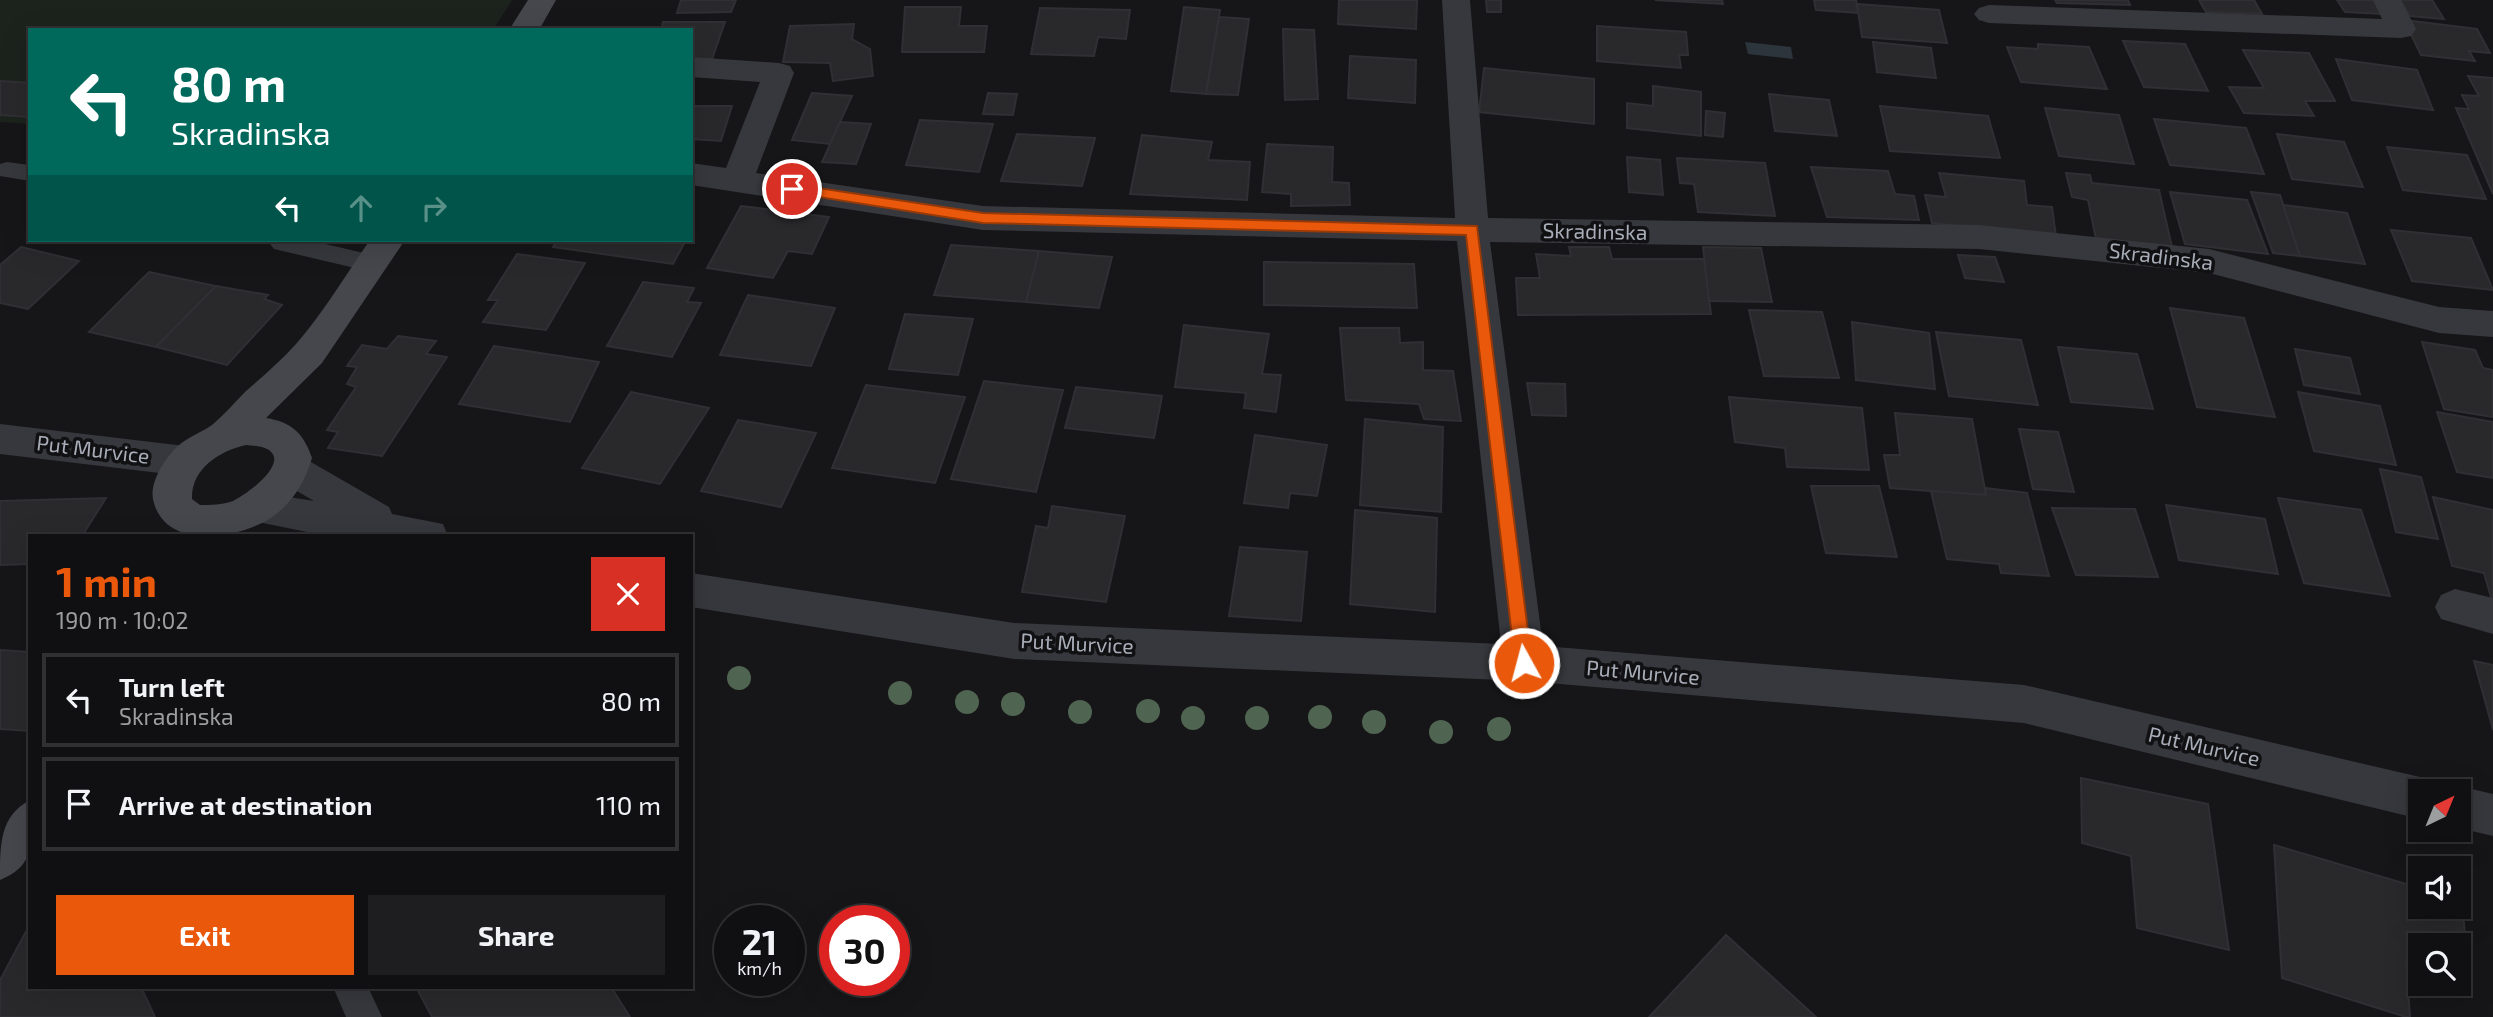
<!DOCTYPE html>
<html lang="en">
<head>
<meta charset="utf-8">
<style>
	body { margin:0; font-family:"Exo 2",sans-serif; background:#1e1e20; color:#f1f3f6; height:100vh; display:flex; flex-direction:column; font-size:26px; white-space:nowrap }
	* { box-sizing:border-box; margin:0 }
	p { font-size:23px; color:#9c9d9f }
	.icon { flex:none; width:38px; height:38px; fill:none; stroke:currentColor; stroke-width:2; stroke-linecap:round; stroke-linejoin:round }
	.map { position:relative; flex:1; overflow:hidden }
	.panel { position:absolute; left:28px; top:534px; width:665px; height:455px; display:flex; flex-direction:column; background:#101012; border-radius:0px; box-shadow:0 7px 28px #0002,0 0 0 2px #303032 }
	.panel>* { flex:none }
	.hud { position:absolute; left:28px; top:28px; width:665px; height:214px; border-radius:0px; box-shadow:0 7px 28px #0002,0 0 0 2px #303032; background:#00695c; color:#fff; overflow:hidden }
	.needle { width:46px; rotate:43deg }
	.buttons { position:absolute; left:2408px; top:779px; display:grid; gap:14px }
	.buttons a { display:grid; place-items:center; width:63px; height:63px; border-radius:0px; background:#101012; box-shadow:0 7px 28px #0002,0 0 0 2px #303032; font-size:35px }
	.speed { position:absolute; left:714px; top:905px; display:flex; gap:14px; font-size:35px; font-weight:700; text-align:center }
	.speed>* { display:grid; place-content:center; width:91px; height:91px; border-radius:50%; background:#101012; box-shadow:0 7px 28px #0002,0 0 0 2px #303032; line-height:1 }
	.speed small { font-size:18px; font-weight:400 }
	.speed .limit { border:10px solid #d22; background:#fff; color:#111 }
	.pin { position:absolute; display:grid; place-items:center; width:60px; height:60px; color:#fff; margin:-30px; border:4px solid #fff; border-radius:50%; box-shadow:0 2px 7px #0007 }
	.me { position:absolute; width:77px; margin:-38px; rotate:353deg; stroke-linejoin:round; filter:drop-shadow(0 0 5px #0008) }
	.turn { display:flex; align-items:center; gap:24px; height:147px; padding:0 28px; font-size:32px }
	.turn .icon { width:91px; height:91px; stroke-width:2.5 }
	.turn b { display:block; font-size:49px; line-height:60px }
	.lanes { display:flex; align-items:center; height:66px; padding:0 28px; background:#0003; justify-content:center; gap:35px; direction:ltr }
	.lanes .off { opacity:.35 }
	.round { display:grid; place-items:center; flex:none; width:74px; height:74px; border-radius:0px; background:#1e1e20 }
	.overview { display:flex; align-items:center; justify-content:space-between; height:119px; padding:0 28px }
	h1 { font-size:42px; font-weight:700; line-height:52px; color:#ea580c }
	.button { display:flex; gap:14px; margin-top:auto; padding:14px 28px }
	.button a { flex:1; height:80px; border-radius:0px; background:#ea580c; color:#fff; font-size:28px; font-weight:700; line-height:80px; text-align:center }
	.button a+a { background:#1e1e20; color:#f1f3f6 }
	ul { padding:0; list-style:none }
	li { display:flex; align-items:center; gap:21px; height:94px; margin:0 14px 10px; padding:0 14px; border:4px solid #303032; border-radius:0px }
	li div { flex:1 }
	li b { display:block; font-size:26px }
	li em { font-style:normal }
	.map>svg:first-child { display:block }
</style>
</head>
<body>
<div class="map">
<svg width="2493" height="1017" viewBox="0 0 2493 1017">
	<rect width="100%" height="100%" fill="#161618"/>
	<!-- green -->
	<polygon fill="#1c231d" points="0,0 512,0 493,30 30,30 30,124 0,122"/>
	<!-- water -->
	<polygon fill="#2c353c" points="1745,42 1791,47 1793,59 1748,54"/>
	<!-- building -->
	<g fill="#29292c" stroke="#303034" stroke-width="2">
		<polygon points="681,0 736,0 731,12 677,13"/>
		<polygon points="1339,0 1417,0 1416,29 1338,24"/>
		<polygon points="1486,0 1501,0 1501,12 1487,12"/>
		<polygon points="1655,0 1722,0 1723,4"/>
		<polygon points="1814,0 1856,0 1858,13 1816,10"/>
		<polygon points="2055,0 2128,0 2130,5 2057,3"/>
		<polygon points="2199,0 2254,0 2262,14 2206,12"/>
		<polygon points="2337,0 2374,0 2382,14 2345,12"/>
		<polygon points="2400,0 2432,0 2444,19 2410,16"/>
		<polygon points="1857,4 1939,10 1947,43 1862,37"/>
		<polygon points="905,7 961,7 959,26 987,26 984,52 902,52"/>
		<polygon points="1184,7 1220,10 1206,94 1171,91"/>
		<polygon points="1040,8 1130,10 1126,39 1098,37 1094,56 1031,54"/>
		<polygon points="1219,17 1249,19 1238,95 1206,94"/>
		<polygon points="2404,20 2477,29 2490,53 2469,51 2475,61 2421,55"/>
		<polygon points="663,22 725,22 711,62 691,62 691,30 661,30"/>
		<polygon points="854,24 852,39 870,49 873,76 833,81 830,63 783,62 790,26"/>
		<polygon points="1597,26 1686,32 1688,55 1679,55 1681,68 1597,61"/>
		<polygon points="1283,29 1314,30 1318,99 1285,100"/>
		<polygon points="2123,41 2185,44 2208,91 2144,87"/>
		<polygon points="1873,42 1931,48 1936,78 1877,72"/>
		<polygon points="2038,44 2089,47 2107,89 2021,82 2007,47 2038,49"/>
		<polygon points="2243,50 2309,53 2335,101 2305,101 2314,116 2244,113 2229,87 2264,88"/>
		<polygon points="1350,56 1416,60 1415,103 1348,98"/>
		<polygon points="2336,59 2417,70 2433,110 2352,100"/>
		<polygon points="1484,68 1594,79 1594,124 1479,112"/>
		<polygon points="2468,76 2493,78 2493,194 2456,108 2469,109 2462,95 2479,96"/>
		<polygon points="0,81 30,83 30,117 0,115"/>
		<polygon points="1653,86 1701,92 1701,136 1627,128 1627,103 1653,106"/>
		<polygon points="812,93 852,96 830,144 792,140"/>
		<polygon points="988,93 1017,94 1013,115 983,114"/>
		<polygon points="1769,94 1829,100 1837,136 1775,131"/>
		<polygon points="691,106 732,106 721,141 691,139"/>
		<polygon points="1880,106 1988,116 2000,158 1890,151"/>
		<polygon points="2045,108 2119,115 2134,164 2059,156"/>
		<polygon points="1706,111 1725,113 1723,137 1705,135"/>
		<polygon points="2154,119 2246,128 2264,174 2170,165"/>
		<polygon points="920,120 993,124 979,172 906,165"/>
		<polygon points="840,122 871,124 856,164 822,162"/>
		<polygon points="1017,134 1095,138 1082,186 1001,181"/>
		<polygon points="2277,134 2344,142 2363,187 2292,179"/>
		<polygon points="1142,135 1212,142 1208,160 1250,162 1247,200 1130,194"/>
		<polygon points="1267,144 1333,147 1332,182 1349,183 1350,205 1291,206 1291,194 1262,192"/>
		<polygon points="2387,147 2467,155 2486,199 2403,190"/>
		<polygon points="1627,157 1660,160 1663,195 1629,192"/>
		<polygon points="1677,158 1765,163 1775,216 1698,212 1694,184 1680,183"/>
		<polygon points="1811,167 1888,171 1895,194 1914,196 1919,220 1827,217"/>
		<polygon points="1939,173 2024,181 2027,205 2052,207 2056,236 1932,223 1925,195 1946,197"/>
		<polygon points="2066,173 2090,175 2092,183 2159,190 2172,247 2096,239 2088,200 2072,197"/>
		<polygon points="2170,192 2247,200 2268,254 2185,244"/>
		<polygon points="2251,192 2280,195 2300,256 2273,253"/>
		<polygon points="2283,205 2347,213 2365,264 2300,256"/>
		<polygon points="741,206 829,217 812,254 788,251 773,278 707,268"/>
		<polygon points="2391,230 2471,238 2493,290 2412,281"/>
		<polygon points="557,240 686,240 673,264 553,247"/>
		<polygon points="951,245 1039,251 1026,302 934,295"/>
		<polygon points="21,247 79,261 28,309 0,303 0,265"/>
		<polygon points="1569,247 1609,247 1612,259 1704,259 1711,314 1518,315 1516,278 1540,278 1536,254 1571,256"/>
		<polygon points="1703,247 1761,248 1772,302 1709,301"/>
		<polygon points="1039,251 1112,257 1099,308 1026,302"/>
		<polygon points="517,254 585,263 546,330 483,322 498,300 488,300"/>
		<polygon points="1958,255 1995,257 2004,282 1965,278"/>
		<polygon points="1264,262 1414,264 1417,308 1264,305"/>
		<polygon points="149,272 216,286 156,347 89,332"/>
		<polygon points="643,282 694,288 687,302 701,303 672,357 607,346"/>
		<polygon points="216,286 268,295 264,299 282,305 227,365 156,347"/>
		<polygon points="748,295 835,308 811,366 720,355"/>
		<polygon points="2170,308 2244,318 2275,417 2197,407"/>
		<polygon points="1749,310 1822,312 1839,378 1764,376"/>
		<polygon points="905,314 973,319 958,375 889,369"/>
		<polygon points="1852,322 1929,333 1935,389 1856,380"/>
		<polygon points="1184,325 1269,334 1262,374 1281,375 1276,412 1244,408 1246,393 1175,387"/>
		<polygon points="1340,328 1399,328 1400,343 1423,342 1423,370 1453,371 1461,421 1424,419 1419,404 1346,400"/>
		<polygon points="1936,332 2021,340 2038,405 1949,396"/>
		<polygon points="398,336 436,341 426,354 447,357 382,456 328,448 338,432 327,430 356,387 347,384 357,367 347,366 362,345 387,349"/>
		<polygon points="2422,342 2475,350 2483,368 2493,370 2493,417 2444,409"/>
		<polygon points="494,346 599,362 570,422 459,404"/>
		<polygon points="2058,347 2137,354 2153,409 2071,402"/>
		<polygon points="2295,349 2350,358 2360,394 2304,385"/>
		<polygon points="984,381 1063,390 1036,492 951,479"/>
		<polygon points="1527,383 1565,384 1566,416 1532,415"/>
		<polygon points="866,385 965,397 935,483 832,468"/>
		<polygon points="1076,387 1162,396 1154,438 1065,428"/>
		<polygon points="631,392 709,408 660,484 582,468"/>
		<polygon points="2298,392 2380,406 2396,465 2314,451"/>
		<polygon points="1729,397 1862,408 1869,470 1787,467 1785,448 1735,442"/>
		<polygon points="2437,412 2493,422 2493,478 2457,472"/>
		<polygon points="1895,413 1972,419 1986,495 1890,488 1884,455 1900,455"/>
		<polygon points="1365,419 1443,427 1441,512 1360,505"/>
		<polygon points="738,420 816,433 781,507 701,491"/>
		<polygon points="2019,429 2058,432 2074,492 2033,489"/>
		<polygon points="1255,435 1327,445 1317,496 1290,493 1288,508 1244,503"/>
		<polygon points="2380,469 2421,477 2438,539 2396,532"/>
		<polygon points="1811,486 1879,486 1897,557 1826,553"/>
		<polygon points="1985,488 2027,493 2049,576 2001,573 1999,564 1947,559 1931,491 1986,495"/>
		<polygon points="2433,497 2493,510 2493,604 2484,573 2452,566"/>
		<polygon points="106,498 82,536 30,536 30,564 0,565 0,501"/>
		<polygon points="2278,498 2361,510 2390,596 2304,583"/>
		<polygon points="2166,505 2265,519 2278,574 2179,560"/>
		<polygon points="1052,506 1125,516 1106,602 1022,592 1036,526 1048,528"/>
		<polygon points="2052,508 2135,509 2158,577 2076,575"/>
		<polygon points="1355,510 1437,518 1435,612 1350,604"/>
		<polygon points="1240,547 1307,552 1301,621 1229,616"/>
		<polygon points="0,650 30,652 30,731 0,729"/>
		<polygon points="2474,661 2493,665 2493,730"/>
		<polygon points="2081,778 2208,804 2229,950 2137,928 2131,856 2082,843"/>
		<polygon points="2274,845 2420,888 2420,906 2459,906 2459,899 2462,900 2469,982 2459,979 2459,945 2420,945 2420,967 2406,963 2410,1017 2406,1017 2282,978"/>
		<polygon points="30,924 30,987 141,987 155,1017 0,1017 0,980"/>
		<polygon points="1726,935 1816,1017 1649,1017"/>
		<polygon points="416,987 611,987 630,1017 432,1017"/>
	</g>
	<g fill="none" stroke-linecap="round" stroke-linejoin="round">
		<!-- service -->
		<g fill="#37383d" fill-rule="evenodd">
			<polygon points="7,162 30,165 30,181 0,176 0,164"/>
			<polygon points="267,240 308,240 381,257 384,263 381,269 372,272 274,249"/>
			<polygon points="333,987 368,987 382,1017 346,1017"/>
		</g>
		<!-- minor -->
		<g fill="#37383d" fill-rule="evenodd">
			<polygon points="1442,0 1470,0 1488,218 1979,225 2209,249 2439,307 2493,311 2493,337 2439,333 2209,273 1979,249 1490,242 1543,646 2024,685 2420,777 2436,783 2439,791 2420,791 2420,819 2024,723 1524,681 1014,659 691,607 691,573 1014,623 1501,644 1457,241 983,230 691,185 691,163 726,168 760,82 691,77 691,57 779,63 790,66 794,73 756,173 983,206 1455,218"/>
			<polygon points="2373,0 2401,0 2416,29 2411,36 2401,38 1989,23 1979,20 1974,14 1979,8 1989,5 2382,19"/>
			<polygon points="0,424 185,446 198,450 204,461 198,472 185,476 0,454"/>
			<polygon points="291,454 304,458 389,507 392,514 443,524 448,536 327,536 243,519 238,508 243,497 257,492 314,501 278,480 272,469 278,458"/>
			<polygon points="2455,589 2493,598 2493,634 2441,619 2435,607 2441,595"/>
			<polygon points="2459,786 2493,794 2493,836 2459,828 2459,791 2446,791"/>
		</g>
		<!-- secondary -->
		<g fill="#45474d" fill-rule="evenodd">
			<polygon points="528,0 556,0 539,30 509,30"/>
			<path d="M370,240H405L322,363L266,418C292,422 304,434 312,458C305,482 294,500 275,515C243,539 164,553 153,499C150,483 163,462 173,451C184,438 199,434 212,425C224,415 235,402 246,391C263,376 281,361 296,344C324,312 346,274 370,240ZM246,445C254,446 267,446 272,453C284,468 244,496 233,501C222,505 211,505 200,505L192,499C191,469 219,451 246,445Z"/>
			<path d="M30,800C30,837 40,864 0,880C0,843 0,816 30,800Z"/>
		</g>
	</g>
	<!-- trees -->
	<g fill="#506452">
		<circle cx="739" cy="678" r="12"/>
		<circle cx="900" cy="693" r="12"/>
		<circle cx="967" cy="702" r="12"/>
		<circle cx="1013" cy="704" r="12"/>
		<circle cx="1148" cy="711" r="12"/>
		<circle cx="1080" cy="712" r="12"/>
		<circle cx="1320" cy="717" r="12"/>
		<circle cx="1193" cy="718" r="12"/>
		<circle cx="1257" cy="718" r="12"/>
		<circle cx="1374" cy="722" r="12"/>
		<circle cx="1499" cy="729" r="12"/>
		<circle cx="1441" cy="732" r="12"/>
	</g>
	<!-- route -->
	<polygon fill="#ea580c" stroke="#983908" stroke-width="2" points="792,184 983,213 1477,226 1532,663 1530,668 1524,670 1518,668 1515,663 1466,235 983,223 787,192 787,186"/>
	<g text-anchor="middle" stroke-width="7" stroke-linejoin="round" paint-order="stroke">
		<!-- street labels -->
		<g font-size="21" fill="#a8adb8" stroke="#111113">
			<text transform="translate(1595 232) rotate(1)" y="7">Skradinska</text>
			<text transform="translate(2161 257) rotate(7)" y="7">Skradinska</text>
			<text transform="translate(93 450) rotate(7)" y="7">Put Murvice</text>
			<text transform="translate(1077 644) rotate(3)" y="7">Put Murvice</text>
			<text transform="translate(1643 673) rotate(5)" y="7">Put Murvice</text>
			<text transform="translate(2204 747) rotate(13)" y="7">Put Murvice</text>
		</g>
	</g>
</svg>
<div class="buttons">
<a><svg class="needle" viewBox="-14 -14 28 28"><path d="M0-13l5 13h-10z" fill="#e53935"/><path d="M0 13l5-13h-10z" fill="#9c9d9f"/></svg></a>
<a><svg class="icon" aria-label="sound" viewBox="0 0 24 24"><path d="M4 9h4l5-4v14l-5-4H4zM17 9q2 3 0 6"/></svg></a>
<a><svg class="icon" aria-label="search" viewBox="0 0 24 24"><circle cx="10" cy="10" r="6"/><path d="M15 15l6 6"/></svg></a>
</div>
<div class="speed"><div>21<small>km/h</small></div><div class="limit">30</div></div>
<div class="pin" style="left:792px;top:189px;background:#d93025"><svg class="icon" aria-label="arrive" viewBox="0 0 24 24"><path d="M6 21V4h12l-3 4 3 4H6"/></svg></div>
<svg class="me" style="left:1524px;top:663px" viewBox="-20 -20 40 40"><circle r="17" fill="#ea580c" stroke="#fff" stroke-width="3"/><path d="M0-11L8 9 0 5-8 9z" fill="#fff"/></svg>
<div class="hud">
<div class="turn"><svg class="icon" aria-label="left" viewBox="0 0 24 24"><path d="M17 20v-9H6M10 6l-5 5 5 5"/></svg><div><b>80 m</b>Skradinska</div></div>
<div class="lanes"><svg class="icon" aria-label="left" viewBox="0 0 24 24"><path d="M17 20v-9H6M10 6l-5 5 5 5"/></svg><svg class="icon off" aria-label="ahead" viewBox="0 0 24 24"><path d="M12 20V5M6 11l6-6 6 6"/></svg><svg class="icon off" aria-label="right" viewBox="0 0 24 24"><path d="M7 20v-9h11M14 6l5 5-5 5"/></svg></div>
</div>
<section class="panel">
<div class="overview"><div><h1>1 min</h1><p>190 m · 10:02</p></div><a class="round" style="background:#d93025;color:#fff"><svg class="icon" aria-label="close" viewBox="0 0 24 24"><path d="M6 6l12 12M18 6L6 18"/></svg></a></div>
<ul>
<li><svg class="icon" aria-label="left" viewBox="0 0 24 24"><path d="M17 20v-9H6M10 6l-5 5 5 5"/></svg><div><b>Turn left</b><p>Skradinska</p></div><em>80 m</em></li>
<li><svg class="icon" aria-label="arrive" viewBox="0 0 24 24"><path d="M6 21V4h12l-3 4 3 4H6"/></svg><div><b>Arrive at destination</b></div><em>110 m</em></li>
</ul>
<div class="button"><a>Exit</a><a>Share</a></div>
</section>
</div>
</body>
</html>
